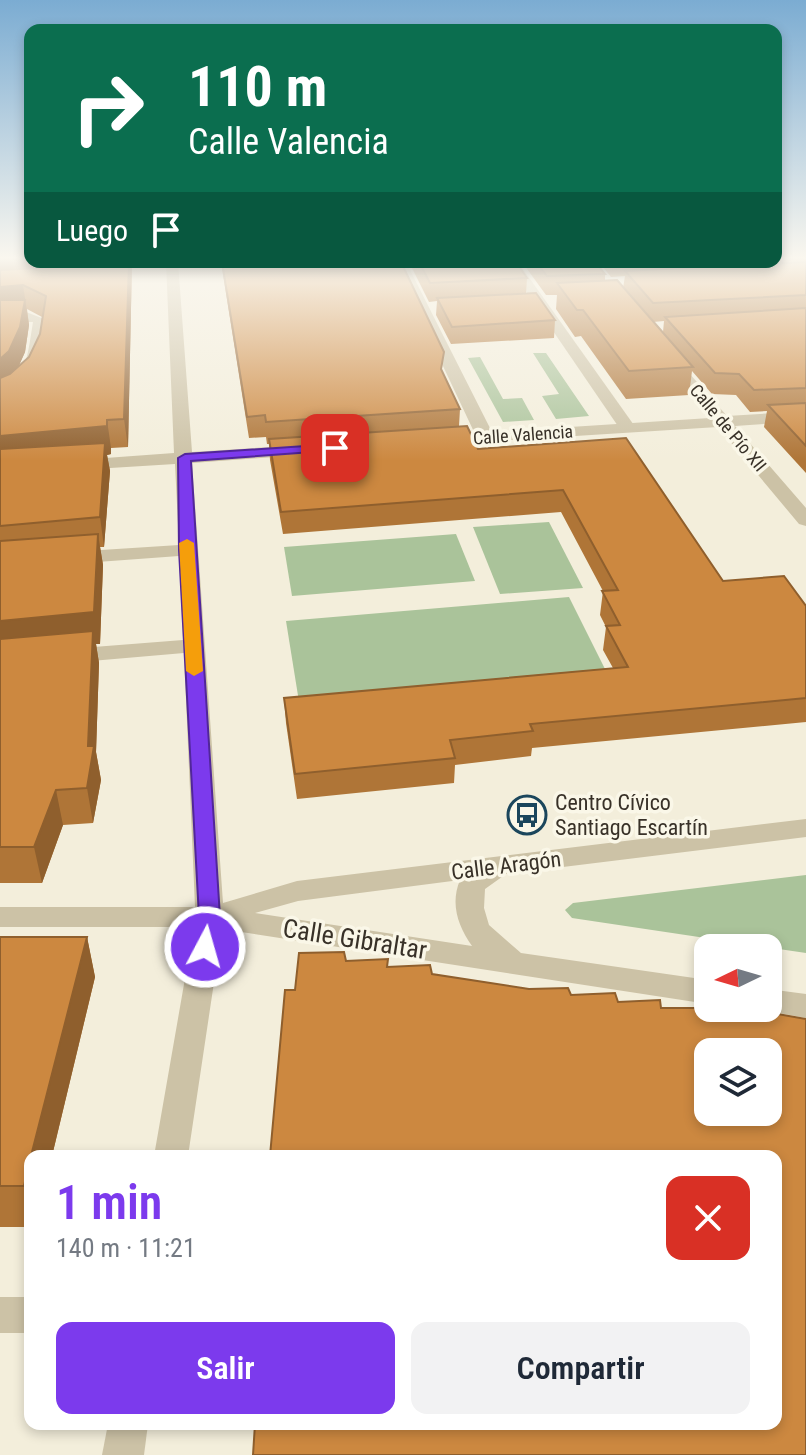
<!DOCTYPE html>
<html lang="es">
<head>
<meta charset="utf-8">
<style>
	body { margin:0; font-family:"Roboto Condensed",sans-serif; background:#f2f2f3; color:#1f2937; height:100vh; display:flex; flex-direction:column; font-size:30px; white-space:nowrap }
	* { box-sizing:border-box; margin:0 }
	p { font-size:26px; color:#747a83 }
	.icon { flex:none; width:44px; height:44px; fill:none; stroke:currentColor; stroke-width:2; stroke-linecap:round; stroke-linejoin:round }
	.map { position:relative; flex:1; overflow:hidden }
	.details { position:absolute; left:24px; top:1150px; width:758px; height:280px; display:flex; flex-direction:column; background:#fff; border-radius:16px; box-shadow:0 4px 12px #0003 }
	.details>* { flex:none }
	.top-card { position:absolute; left:24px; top:24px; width:758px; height:244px; border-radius:16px; box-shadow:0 4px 12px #0003; background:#0b6e4f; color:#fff; overflow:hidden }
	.needle { width:52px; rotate:265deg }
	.tools { position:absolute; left:694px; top:934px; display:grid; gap:16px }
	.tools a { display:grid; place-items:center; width:88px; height:88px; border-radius:16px; background:#fff; box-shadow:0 4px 12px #0003; font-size:40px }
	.pin { position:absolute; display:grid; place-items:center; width:68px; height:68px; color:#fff; margin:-34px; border-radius:16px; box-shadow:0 4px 12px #0006 }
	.me { position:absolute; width:88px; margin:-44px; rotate:6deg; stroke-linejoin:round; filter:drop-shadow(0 0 6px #0008) }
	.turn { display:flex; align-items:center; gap:28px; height:168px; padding:0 32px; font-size:36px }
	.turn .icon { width:104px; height:104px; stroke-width:2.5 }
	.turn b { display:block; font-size:56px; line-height:68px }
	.then { display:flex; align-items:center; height:76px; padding:0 32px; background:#0003; gap:16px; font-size:30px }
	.round { display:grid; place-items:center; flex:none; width:84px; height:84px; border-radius:16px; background:#f2f2f3 }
	.head { display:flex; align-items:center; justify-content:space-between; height:136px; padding:0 32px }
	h1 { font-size:48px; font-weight:600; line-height:60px; color:#7c3aed }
	.cta { display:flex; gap:16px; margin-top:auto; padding:16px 32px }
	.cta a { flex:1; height:92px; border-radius:16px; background:#7c3aed; color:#fff; font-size:32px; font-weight:600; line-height:92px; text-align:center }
	.cta a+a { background:#f2f2f3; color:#1f2937 }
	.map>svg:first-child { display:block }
</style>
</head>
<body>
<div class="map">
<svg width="806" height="1455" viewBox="0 0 806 1455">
	<rect width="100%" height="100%" fill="#f3eedb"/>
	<!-- green -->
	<g fill="#aac39a">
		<polygon points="533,353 546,353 589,416 556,419 542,396 559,394"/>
		<polygon points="480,357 503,399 522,398 534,420 503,422 468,358"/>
		<polygon points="549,522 583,588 500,594 473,527"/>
		<polygon points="456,534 475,581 292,596 284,547"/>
		<polygon points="569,597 610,679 300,708 286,621"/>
		<polygon points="806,875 806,953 572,918 565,910 573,903"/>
	</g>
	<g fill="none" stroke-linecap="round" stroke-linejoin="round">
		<!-- lane -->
		<g fill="#ccc2a6" fill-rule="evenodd">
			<polygon points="50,262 62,262 57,288 0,292 0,284 46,281"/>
			<polygon points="506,262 518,262 636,428 634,432 622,432"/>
		</g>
		<!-- street -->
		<g fill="#ccc2a6" fill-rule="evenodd">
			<path d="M166,262H178L192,452L301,445L310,450L301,455L192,463L223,903L297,881L806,819V837L506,874L485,889L484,908L489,925L521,953L708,980V1004L222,929L188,1156H154L194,927H0V907H195L184,653L68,663L57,656L68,649L183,640L179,556L70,564L60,558L70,552L179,545L175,464L78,470L69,465L78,460L174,453ZM460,880C450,904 458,926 472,946L255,913L298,901Z"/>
			<polygon points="394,262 406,262 492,432 710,418 661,359 669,354 674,356 727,416 806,411 806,421 735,426 806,508 806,526 799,524 718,427 435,445 435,437 475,434"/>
			<path d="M26,312L47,320C43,355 40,393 0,404V392C28,377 28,351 33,322H0V314Z"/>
			<polygon points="768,989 806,994 806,1018 757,1009 768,1008"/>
			<rect x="0" y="1297" width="30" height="36"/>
			<polygon points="108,1424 148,1424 144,1455 102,1455"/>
		</g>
	</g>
	<!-- wall -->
	<g fill="#af7537" fill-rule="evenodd">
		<path d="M0,258L30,262H48L46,267H55L56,262H132L128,447L111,448V454L107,455L110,471L104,547H100L103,565L100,644H96L99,663L96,752L101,780L93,823L63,825L42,883H0ZM27,309L42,317L40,334L29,357L18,367L25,352L29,325Z"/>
		<path d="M776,258H806V473L764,427L767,411L750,412L736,395L712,394L692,371L689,395L626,399L581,336L575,337L556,309L557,295H546L522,262H595L605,274V280L623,288L625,276L611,277L599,262H776ZM664,321L663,332L653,322Z"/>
		<polygon points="221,262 401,262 443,374 460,409 459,426 478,449 626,438 723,581 806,606 806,722 532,748 531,756 455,765 454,783 297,799 286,723 284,698 613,668 603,650 606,627 600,615 603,591 561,512 283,534 270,460 269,444 267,444 266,437 249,438"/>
		<polygon points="409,262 516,262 527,278 526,294 555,320 554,338 451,344 436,315 437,301 429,302"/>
		<polygon points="0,937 87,937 95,977 52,1156 30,1156 30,1227 0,1227"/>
	</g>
	<!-- shaded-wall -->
	<g fill="#8f5f2d">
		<polygon points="0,258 30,258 30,262 48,262 44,278 0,282"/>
		<polygon points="129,262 132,262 128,447 124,419"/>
		<polygon points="23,285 29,325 25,352 14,377 0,389 0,287"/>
		<polygon points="107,420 111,448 111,454 107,455 110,471 104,547 100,517 0,465 0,436"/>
		<polygon points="98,534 103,565 100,644 96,644 99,663 96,752 101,780 93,823 87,788 88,746 0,655 0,621"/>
		<polygon points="56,790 63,825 42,883 34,847"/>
		<polygon points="87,937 95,977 52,1156 31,1156"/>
		<polygon points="30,1161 30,1208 24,1186"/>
	</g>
	<!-- building -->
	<g fill="#cc8840" stroke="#8f5f2d" stroke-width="2" fill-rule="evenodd">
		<polygon points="56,262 129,262 124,419 107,420 107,426 0,436 0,378 10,374 29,357 40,334 46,296 23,285 0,287 0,270 55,267"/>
		<polygon points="222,262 401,262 444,352 441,369 460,409 266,422 265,415 247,417"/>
		<polygon points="419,262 516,262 527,278 430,283"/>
		<polygon points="536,262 595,262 605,274 547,276"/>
		<polygon points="806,262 806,295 653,303 625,271"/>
		<polygon points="617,280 693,367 629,371 583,310 577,310 557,283"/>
		<polygon points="536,293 555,320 452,327 437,298"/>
		<polygon points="0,300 25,300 20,327 9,351 0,359"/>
		<polygon points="806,308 806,388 754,390 739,374 715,373 665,317"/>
		<polygon points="806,403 806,446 768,405"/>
		<polygon points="467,426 478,449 626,438 723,581 784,576 806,606 806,698 530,724 533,731 450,740 455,758 295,774 284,698 628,667 606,626 620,625 602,591 618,590 563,490 281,512 269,439"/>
		<polygon points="105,443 100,517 0,526 0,449"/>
		<polygon points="98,534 94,612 0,621 0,541"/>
		<polygon points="93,631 88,746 94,746 87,788 56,790 34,847 0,847 0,639"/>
		<polygon points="0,937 87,937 31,1156 30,1156 30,1161 24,1186 0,1186"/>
		<path d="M344,952L346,961L388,959L387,967L430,965L432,974L529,989L568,988L571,995L615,993L618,1002L660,1000L661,1008H743L806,1019V1455H253L255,1424H776V1156H270L285,990H295L299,953ZM708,1052H768V1112H708Z"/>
	</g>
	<!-- sky -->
	<linearGradient id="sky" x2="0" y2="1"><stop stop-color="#7bacd2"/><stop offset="0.56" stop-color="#faf7ef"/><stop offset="1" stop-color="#faf7ef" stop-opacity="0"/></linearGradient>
	<rect width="806" height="461" fill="url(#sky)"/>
	<!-- route -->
	<polygon fill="#7c3aed" stroke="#51269a" stroke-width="2" points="335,444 342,448 340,450 191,461 220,917 216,947 205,955 194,947 199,917 179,550 178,458 185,454"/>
	<!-- slow -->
	<polygon fill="#f59e0b" points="187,539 194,543 203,671 194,676 186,671 179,543"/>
	<!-- icons -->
	<defs>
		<g id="bus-ring" transform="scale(2)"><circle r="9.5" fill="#faf7e8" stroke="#1b465c" stroke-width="1.5"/><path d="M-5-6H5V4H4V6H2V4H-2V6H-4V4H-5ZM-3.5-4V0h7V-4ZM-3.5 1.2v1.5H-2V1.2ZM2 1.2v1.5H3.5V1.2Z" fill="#1b465c"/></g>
	</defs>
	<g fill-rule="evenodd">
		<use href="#bus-ring" x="527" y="815"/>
	</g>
	<g text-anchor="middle" stroke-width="7" stroke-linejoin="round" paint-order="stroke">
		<!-- far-street labels -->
		<g font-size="18" fill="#383128" stroke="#faf7e8">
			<text transform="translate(728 428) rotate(50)" y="6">Calle de Pío XII</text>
			<text transform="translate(523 435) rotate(-4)" y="6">Calle Valencia</text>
		</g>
		<!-- poi labels -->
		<g font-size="22" fill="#383128" stroke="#faf7e8" text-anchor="start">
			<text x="555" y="810">Centro Cívico<tspan x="555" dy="25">Santiago Escartín</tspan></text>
		</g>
		<!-- street labels -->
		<g font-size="22" fill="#383128" stroke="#faf7e8">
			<text transform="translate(506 865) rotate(-7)" y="8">Calle Aragón</text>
		</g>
		<!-- near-street labels -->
		<g font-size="26" fill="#383128" stroke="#faf7e8">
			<text transform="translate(355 939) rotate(9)" y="9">Calle Gibraltar</text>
		</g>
	</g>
</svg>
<div class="tools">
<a><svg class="needle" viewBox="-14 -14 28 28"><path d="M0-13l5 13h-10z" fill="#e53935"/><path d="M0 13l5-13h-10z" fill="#747a83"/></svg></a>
<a><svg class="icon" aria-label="layers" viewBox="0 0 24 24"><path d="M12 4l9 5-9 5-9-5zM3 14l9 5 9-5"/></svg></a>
</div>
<div class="pin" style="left:335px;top:448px;background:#d93025"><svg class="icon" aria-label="arrive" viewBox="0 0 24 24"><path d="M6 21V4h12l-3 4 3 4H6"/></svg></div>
<svg class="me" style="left:205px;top:947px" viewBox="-20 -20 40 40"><circle r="17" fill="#7c3aed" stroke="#fff" stroke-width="3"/><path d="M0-11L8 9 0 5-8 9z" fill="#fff"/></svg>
<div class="top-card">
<div class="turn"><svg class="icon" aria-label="right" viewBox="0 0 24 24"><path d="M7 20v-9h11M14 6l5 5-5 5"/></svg><div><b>110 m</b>Calle Valencia</div></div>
<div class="then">Luego<svg class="icon" aria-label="arrive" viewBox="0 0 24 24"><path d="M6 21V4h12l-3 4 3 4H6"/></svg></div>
</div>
<section class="details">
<div class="head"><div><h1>1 min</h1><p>140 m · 11:21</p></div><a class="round" style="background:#d93025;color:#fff"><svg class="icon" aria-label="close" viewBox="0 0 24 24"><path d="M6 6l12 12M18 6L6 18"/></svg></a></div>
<div class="cta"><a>Salir</a><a>Compartir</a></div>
</section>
</div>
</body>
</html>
